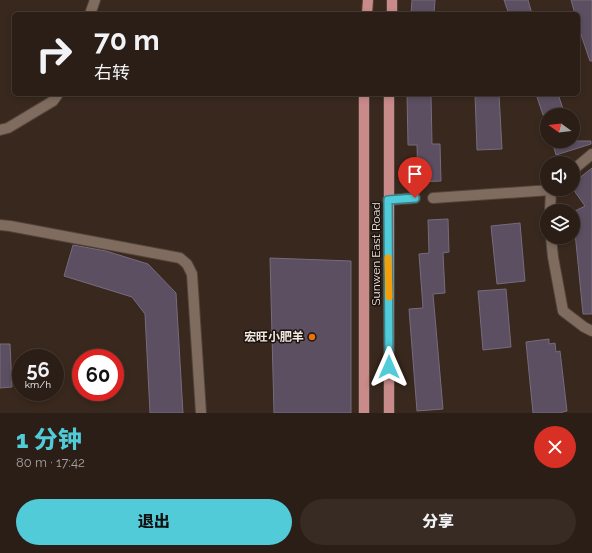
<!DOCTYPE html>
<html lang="zh">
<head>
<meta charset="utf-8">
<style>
	body { margin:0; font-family:Raleway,"Noto Sans SC",sans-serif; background:#372b23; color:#f1f3f6; height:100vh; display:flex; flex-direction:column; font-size:15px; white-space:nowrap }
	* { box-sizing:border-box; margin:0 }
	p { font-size:13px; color:#a6a2a1 }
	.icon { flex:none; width:22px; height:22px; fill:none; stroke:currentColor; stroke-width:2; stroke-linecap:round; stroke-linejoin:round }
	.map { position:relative; height:413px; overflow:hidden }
	.panel { display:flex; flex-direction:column; background:#2b1e16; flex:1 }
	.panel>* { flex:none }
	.top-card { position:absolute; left:12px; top:12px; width:568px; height:84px; border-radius:6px; box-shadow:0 2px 6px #0003,0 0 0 1px #473c35; background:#2b1e16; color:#f1f3f6; overflow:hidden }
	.needle { width:26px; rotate:285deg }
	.buttons { position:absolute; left:540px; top:108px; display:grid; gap:8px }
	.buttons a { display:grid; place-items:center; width:40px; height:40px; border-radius:50%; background:#2b1e16; box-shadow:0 2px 6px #0003,0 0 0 1px #473c35; font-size:20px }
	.speed { position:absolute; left:12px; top:349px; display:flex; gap:8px; font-size:20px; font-weight:700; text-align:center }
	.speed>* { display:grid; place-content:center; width:52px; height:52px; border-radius:50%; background:#2b1e16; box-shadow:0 2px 6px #0003,0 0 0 1px #473c35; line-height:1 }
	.speed small { font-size:10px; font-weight:400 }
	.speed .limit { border:6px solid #d22; background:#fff; color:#111 }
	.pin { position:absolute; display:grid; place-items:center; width:34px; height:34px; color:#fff; margin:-41px -17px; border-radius:50% 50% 50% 0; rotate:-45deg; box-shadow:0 0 4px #0007 }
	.pin .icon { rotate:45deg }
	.me { position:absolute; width:44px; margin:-22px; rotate:0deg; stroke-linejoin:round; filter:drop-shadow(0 0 3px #0008) }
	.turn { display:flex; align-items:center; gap:14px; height:84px; padding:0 16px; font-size:18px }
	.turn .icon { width:52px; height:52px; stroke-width:2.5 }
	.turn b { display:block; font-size:28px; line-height:34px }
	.round { display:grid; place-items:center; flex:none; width:42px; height:42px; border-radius:21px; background:#372b23 }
	.overview { display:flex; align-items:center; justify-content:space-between; height:68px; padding:0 16px }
	h1 { font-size:24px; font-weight:800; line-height:30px; color:#52cbd9 }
	.primary-button { display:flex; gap:8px; margin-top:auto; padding:8px 16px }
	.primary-button a { flex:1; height:46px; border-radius:24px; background:#52cbd9; color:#111; font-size:16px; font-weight:800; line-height:46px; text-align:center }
	.primary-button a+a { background:#372b23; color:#f1f3f6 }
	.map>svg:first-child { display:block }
</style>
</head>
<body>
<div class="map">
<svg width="592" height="413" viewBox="0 0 592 413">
	<rect width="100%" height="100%" fill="#39281d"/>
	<!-- building -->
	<g fill="#5b4f61" stroke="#776b7d">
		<polygon points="412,0 435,0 434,14 411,14"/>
		<polygon points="504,0 528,0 532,14 509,14"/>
		<polygon points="571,0 592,0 592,61 590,61 578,26 579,25 578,22 578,14 575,14"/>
		<polygon points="407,94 431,94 432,144 440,144 441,181 418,182 417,145 408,145"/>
		<polygon points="475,94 499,94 502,149 477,150"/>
		<polygon points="536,94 558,94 565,115 543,115"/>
		<polygon points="552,141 591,141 591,144 556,155"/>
		<polygon points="592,168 592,314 583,314 573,212 585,206 573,189 573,183"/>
		<polygon points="448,219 449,252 443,253 445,293 433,294 443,409 417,411 409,309 423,308 419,254 429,253 428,220"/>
		<polygon points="520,223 525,281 497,284 491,226"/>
		<polygon points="73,245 106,251 148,264 176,293 183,413 150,413 145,314 132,297 64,276"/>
		<polygon points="270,258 351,261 351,413 274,413"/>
		<polygon points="506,289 511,347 483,350 478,291"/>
		<polygon points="549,339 549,344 555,343 556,352 560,351 567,411 562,412 562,413 533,413 526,342"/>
		<polygon points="0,344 10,344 12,387 0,388"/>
	</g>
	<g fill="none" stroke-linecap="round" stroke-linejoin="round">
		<!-- street casing -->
		<g stroke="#52443b" stroke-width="12">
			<g id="street">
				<polyline points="90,14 95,0"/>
				<polyline points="0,130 8,128 53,101 58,94"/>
				<polyline points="573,170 592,154"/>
				<polyline points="433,198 551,190"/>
				<polyline points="388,200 415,198"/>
				<polyline points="550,211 551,190 552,189"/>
				<polyline points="0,225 10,226 180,258 187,264 192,274 201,413"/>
				<polyline points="551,237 553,257 563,311 584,327 592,331"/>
			</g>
		</g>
		<!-- primary casing -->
		<g stroke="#52443b" stroke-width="12">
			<g id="primary">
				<polyline points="367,14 368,0"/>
				<polyline points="392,14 392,0"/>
				<polyline points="364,94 364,413"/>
				<polyline points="389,94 389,413"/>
			</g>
		</g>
		<!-- street -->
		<use href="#street" stroke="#806c5f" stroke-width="10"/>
		<!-- primary -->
		<use href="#primary" stroke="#c98b8a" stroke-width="10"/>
	</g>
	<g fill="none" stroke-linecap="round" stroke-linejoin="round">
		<!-- route casing -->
		<g stroke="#35848d" stroke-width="10">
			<polyline id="route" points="389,367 388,200 415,198"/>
		</g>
		<!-- route -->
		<use href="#route" stroke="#52cbd9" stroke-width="7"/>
		<!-- slow -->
		<polyline stroke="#f59e0b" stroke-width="7" points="388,258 389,297"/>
	</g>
	<!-- markers -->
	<circle fill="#e8710a" stroke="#1b130e" stroke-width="1.5" cx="312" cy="337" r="4"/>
	<g text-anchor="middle" stroke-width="3" stroke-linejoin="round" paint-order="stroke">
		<!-- street labels -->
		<g font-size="12" fill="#f2e7e0" stroke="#1b130e">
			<text transform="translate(376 254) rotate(-90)" y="4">Sunwen East Road</text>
		</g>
		<!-- poi labels -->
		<g font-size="12" font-weight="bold" fill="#f2e7e0" stroke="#1b130e" text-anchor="end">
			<text x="304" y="341">宏旺小肥羊</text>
		</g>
	</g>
</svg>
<div class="buttons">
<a><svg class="needle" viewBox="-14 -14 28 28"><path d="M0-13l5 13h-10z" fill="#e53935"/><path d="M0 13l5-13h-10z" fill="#a6a2a1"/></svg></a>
<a><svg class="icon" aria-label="sound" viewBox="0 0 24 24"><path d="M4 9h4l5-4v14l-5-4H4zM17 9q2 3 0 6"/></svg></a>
<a><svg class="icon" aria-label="layers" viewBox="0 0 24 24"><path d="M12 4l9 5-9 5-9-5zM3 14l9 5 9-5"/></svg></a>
</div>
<div class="speed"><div>56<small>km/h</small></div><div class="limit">60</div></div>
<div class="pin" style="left:415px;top:198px;background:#d93025"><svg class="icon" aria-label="arrive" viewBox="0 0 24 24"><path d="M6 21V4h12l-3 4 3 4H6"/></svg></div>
<svg class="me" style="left:389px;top:367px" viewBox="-20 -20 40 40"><path d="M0-17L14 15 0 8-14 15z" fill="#52cbd9" stroke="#fff" stroke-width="4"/></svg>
<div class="top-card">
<div class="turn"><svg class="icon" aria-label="right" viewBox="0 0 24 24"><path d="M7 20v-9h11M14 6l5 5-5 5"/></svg><div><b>70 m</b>右转</div></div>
</div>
</div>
<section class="panel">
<div class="overview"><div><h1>1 分钟</h1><p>80 m · 17:42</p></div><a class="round" style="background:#d93025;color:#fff"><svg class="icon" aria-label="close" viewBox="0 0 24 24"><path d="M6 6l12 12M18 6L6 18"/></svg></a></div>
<div class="primary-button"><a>退出</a><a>分享</a></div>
</section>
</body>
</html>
